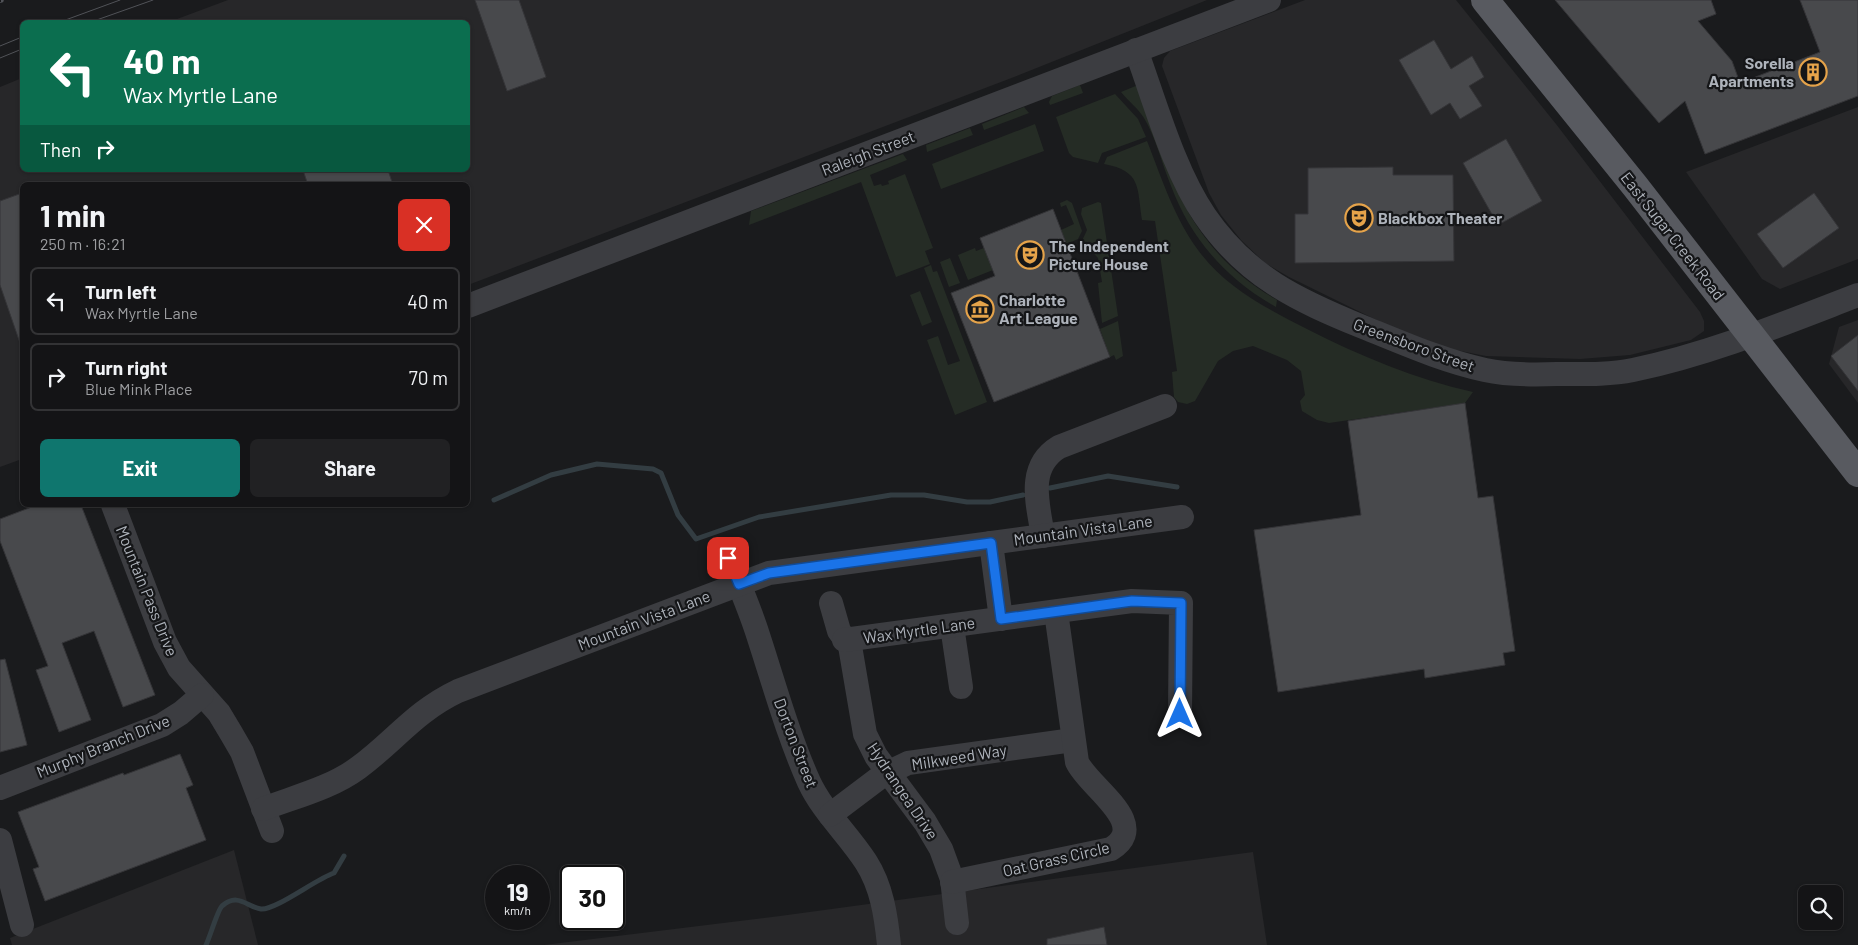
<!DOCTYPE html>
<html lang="en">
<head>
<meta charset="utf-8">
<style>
	body { margin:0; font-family:Barlow,sans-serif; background:#212123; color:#f1f3f6; height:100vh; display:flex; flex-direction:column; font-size:19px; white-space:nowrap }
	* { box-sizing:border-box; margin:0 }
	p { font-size:16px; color:#9d9ea1 }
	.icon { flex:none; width:28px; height:28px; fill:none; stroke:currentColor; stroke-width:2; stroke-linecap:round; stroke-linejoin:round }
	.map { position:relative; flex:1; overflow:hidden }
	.panel { position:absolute; left:20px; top:182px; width:450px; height:325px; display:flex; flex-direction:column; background:#141416; border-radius:8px; box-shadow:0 1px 4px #0004,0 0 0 1px #333335 }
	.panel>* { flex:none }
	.hud { position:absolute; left:20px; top:20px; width:450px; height:152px; border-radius:8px; box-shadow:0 1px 4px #0004,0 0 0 1px #333335; background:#0b6e4f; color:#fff; overflow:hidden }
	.fabs { position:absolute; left:1798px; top:885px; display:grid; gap:10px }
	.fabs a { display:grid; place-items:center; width:45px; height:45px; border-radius:8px; background:#141416; box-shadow:0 1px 4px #0004,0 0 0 1px #333335; font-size:25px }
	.speed { position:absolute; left:485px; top:865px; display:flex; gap:10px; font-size:25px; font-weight:700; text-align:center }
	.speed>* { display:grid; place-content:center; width:65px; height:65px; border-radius:50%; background:#141416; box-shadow:0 1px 4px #0004,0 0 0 1px #333335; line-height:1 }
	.speed small { font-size:12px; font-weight:400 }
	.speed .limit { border:2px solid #111; border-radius:8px; background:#fff; color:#111 }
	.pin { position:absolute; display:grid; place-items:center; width:42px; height:42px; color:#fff; margin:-21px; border-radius:10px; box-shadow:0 2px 8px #0006 }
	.me { position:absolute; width:55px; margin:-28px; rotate:0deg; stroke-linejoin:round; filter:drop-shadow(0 0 4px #0008) }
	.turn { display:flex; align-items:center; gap:18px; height:105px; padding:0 20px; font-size:22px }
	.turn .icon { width:65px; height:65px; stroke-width:2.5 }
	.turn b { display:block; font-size:35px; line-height:42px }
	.then { display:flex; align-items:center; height:48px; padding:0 20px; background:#0003; gap:10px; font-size:19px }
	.round { display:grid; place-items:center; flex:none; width:52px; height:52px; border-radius:8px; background:#212123 }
	.head { display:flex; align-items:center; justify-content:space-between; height:85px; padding:0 20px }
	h1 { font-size:30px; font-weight:700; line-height:38px }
	.primary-button { display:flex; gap:10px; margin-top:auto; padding:10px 20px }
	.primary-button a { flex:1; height:58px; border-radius:8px; background:#0f766e; color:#fff; font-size:20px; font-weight:700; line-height:58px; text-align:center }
	.primary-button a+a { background:#212123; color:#f1f3f6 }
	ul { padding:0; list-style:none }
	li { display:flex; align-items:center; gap:15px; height:68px; margin:0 10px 8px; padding:0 10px; border:2px solid #333335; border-radius:8px }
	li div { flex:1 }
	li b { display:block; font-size:19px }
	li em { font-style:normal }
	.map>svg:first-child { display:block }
</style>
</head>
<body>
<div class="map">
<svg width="1858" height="945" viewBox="0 0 1858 945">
	<rect width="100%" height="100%" fill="#1a1b1d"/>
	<!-- built -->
	<g fill="#272729">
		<polygon points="228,0 1207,0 1019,75 468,285 468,185 22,185 22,459 0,467 0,87 22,78 22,170 468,170 468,22 169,22"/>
		<polygon points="1305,0 1456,0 1556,124 1700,312 1704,321 1704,331 1691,340 1630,355 1580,359 1486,356 1450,349 1407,335 1289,277 1265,263 1241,240 1221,215 1209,193 1162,66 1164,58 1170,51"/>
		<polygon points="1858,107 1858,259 1780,289 1762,279 1686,172"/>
		<polygon points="1858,320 1858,403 1829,364 1839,327"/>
		<polygon points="234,850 258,945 12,945 10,938"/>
		<polygon points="1253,852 1267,945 544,945 780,916"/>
	</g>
	<!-- green -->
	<g fill="#252c25">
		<polygon points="1080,85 1083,93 1050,105 1049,102 1052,96"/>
		<path d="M1138,85L1187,210C1209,249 1238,278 1277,300L1276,307C1226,279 1191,239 1171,186C1162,164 1156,138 1144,118C1138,108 1128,101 1121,92Z"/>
		<polygon points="1115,94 1138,119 1146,137 1102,153 1098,163 1073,157 1069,153 1056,117"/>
		<polygon points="1024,107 1029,113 984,130 982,124"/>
		<polygon points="1035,124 1044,151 941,189 932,164"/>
		<polygon points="970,128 973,135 927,152 926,145"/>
		<path d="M1147,141C1162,179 1174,217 1198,250C1226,288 1266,308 1307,329C1360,356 1415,379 1473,392L1465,403L1329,423L1317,420L1302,411L1300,401L1305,395L1301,371L1287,360L1253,346L1233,351L1218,361L1195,401L1187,404L1178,402L1174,397L1172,372L1177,371L1155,221L1142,220C1137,188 1142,171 1104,164L1107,157Z"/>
		<polygon points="903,154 907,160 870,175 874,186 881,184 882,186 889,184 888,181 905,174 933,248 925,251 930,264 896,277 861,182 749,225 751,211"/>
		<polygon points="1067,200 1072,203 1082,231 1078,239 1067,244 1061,230 1074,224 1066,205 1061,207 1060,203"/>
		<polygon points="1098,202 1101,203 1118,316 1102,323 1098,283 1102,282 1098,258 1082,241 1087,230 1081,214 1082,208"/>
		<polygon points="975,248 976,251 984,248 993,270 968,280 958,255"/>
		<polygon points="950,258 960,283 949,287 940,262"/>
		<polygon points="931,265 933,272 937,271 987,402 955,415 927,340 938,336 948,365 960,361 924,268"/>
		<polygon points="920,291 932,322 922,326 910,295"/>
		<polygon points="1118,321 1123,356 1116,360 1114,355 1110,357 1100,329"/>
	</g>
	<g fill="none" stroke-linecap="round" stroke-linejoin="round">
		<!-- stream -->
		<g stroke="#333d42" stroke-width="5">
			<polyline points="1050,488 1108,476 1177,487"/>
			<polyline points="494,500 551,475 597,464 653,469 661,473 678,515 696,539 759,517 891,495 924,495 967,502 990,502 1023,495"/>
			<path d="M206,945C210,937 218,909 222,906C238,892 247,907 261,909C276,910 316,879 334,873L344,856"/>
		</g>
	</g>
	<!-- building -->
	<g fill="#48494c" stroke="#353538">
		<polygon points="475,0 519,0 546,77 507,91"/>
		<polygon points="1555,0 1711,0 1716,14 1698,21 1732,61 1740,83 1820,52 1800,0 1858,0 1858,96 1705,154 1685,101 1659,123"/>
		<polygon points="1434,40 1451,69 1472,56 1484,77 1469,86 1482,106 1460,119 1450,103 1431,115 1399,60"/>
		<polygon points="1506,139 1542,201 1498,225 1463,163"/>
		<polygon points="1393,167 1393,175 1453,175 1454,261 1295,263 1295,214 1308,214 1308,168"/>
		<polygon points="303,170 388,170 393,185 308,185"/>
		<polygon points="22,193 22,343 20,343 0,285 0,201"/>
		<polygon points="1814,193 1839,228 1783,268 1757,234"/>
		<polygon points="1053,209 1110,357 994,402 951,293 995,276 980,238"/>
		<polygon points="1858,335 1858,391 1831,356"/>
		<polygon points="1465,403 1478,498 1493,496 1515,651 1503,653 1505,665 1425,678 1424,669 1278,692 1254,530 1361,515 1348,421"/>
		<polygon points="37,505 81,505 155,695 123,707 94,631 62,643 91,720 59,732 36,670 48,666 0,541 0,519"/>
		<polygon points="5,659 27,745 0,752 0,660"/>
		<polygon points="180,754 193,785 186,788 206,840 45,901 33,869 39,867 18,812 123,773 124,775"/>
		<polygon points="1104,927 1107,945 1047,945 1047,939"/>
	</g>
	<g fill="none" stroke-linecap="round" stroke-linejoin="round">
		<!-- minor -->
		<g stroke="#3c3d41" stroke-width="24">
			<path d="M1136,50C1155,102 1174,171 1205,216C1247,277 1297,300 1363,327C1403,343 1443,361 1485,370C1508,375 1534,375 1557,374C1582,374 1608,375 1633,370C1710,354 1785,323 1858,295"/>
			<polyline points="468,306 1269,0"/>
			<polyline points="113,505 165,642 179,668 219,713 231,733 242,752 272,831"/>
			<path d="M1043,536C1038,504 1026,467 1059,447L1165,406"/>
			<polyline points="991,543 1001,619"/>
			<path d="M729,558C738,583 750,609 758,635C774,684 788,735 809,782C823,812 848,834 866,862C882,887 886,916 889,945"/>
			<polyline points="831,603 839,631 850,646 865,734 876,756 925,822 941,849 952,879 957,923"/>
			<polyline points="952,626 961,687"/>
			<polyline points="844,640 1132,601 1181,603 1180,714"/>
			<polyline points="0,788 162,725 181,713 202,695"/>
			<path d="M263,809C294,797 331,788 358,768C395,741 414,712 458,691L769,573L1182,517"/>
			<polyline points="830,815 883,775 908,763 1073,740"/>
			<polyline points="0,840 22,925"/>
			<path d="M952,882L1111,849C1152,824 1088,787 1077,762L1056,612"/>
		</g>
		<!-- major -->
		<polyline stroke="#585a60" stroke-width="28" points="1485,0 1635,186 1858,473"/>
		<!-- tram -->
		<g stroke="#515358" stroke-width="1">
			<polyline points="60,22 120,0"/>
			<polyline points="91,22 153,0"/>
			<polyline points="0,46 22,37"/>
			<polyline points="0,58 22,49"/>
		</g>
		<!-- rail casing -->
		<g stroke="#515358" stroke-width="5.5">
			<polyline id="rail" points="0,0 1,0"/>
		</g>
		<!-- rail -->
		<use href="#rail" stroke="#151618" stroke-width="4" stroke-dasharray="11" stroke-linecap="butt"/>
	</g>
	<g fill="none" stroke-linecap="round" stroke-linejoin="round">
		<!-- route casing -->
		<g stroke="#114b97" stroke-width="12">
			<polyline id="route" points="728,558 739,584 769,573 991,543 1001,619 1132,601 1181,603 1180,714"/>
		</g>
		<!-- route -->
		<use href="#route" stroke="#1a73e8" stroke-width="9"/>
	</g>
	<!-- icons -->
	<defs>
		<g id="building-ring" transform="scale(1.4375)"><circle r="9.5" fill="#151618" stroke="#e5a34a" stroke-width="1.5"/><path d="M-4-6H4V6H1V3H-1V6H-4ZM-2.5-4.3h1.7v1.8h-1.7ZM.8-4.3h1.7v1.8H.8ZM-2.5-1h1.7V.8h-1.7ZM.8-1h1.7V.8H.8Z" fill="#e5a34a"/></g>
		<g id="theatre-ring" transform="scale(1.4375)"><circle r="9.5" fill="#151618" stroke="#e5a34a" stroke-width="1.5"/><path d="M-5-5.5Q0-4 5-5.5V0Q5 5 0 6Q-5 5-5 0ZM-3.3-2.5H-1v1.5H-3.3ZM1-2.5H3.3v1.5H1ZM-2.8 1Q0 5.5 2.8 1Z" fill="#e5a34a"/></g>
		<g id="museum-ring" transform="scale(1.4375)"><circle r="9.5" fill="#151618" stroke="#e5a34a" stroke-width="1.5"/><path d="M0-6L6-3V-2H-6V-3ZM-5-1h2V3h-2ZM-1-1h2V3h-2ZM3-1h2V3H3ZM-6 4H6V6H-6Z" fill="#e5a34a"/></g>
	</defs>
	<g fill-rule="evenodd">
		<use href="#building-ring" x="1813" y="72"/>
		<use href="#theatre-ring" x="1359" y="218"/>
		<use href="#theatre-ring" x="1030" y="255"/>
		<use href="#museum-ring" x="980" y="309"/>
	</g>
	<g text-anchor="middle" stroke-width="4.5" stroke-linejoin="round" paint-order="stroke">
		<!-- poi labels -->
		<g font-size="16" font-weight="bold" fill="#aeb3bb" stroke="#151618" text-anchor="start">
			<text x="1794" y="69" text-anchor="end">Sorella<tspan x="1794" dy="18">Apartments</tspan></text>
			<text x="1378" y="224">Blackbox Theater</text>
			<text x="1049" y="252">The Independent<tspan x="1049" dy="18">Picture House</tspan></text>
			<text x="999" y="306">Charlotte<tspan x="999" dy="18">Art League</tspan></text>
		</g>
		<!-- street labels -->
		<g font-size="16" fill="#aeb3bb" stroke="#151618">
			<text transform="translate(868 153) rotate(-21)" y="6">Raleigh Street</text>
			<text transform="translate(1673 236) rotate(52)" y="6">East Sugar Creek Road</text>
			<text transform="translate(1414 345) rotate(20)" y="6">Greensboro Street</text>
			<text transform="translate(1083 530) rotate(-8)" y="6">Mountain Vista Lane</text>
			<text transform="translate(147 591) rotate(68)" y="6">Mountain Pass Drive</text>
			<text transform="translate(644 620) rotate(-21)" y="6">Mountain Vista Lane</text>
			<text transform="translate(919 630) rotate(-8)" y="6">Wax Myrtle Lane</text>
			<text transform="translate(796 743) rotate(69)" y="6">Dorton Street</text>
			<text transform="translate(103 746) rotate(-22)" y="6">Murphy Branch Drive</text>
			<text transform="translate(959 757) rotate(-9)" y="6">Milkweed Way</text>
			<text transform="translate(903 791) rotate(56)" y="6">Hydrangea Drive</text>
			<text transform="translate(1056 859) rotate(-13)" y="6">Oat Grass Circle</text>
		</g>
	</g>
</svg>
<div class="fabs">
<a><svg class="icon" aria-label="search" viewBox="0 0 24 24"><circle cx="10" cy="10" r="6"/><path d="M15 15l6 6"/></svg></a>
</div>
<div class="speed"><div>19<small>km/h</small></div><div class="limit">30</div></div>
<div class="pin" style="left:728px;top:558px;background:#d93025"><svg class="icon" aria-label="arrive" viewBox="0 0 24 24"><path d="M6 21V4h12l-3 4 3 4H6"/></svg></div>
<svg class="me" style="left:1180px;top:714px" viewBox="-20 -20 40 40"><path d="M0-17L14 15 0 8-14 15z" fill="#1a73e8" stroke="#fff" stroke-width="4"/></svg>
<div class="hud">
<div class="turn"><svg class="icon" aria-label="left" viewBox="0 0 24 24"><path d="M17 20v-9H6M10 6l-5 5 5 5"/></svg><div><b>40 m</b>Wax Myrtle Lane</div></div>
<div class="then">Then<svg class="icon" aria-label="right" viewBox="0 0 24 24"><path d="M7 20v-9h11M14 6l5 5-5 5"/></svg></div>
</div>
<section class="panel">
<div class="head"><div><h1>1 min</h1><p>250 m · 16:21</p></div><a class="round" style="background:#d93025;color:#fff"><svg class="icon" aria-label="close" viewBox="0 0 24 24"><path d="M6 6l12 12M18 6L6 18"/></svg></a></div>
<ul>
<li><svg class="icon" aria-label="left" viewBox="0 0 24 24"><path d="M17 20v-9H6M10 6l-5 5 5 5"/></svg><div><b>Turn left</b><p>Wax Myrtle Lane</p></div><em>40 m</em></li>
<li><svg class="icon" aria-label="right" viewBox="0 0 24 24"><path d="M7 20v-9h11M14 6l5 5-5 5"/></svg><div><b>Turn right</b><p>Blue Mink Place</p></div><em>70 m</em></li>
</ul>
<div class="primary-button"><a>Exit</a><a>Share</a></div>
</section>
</div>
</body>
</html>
